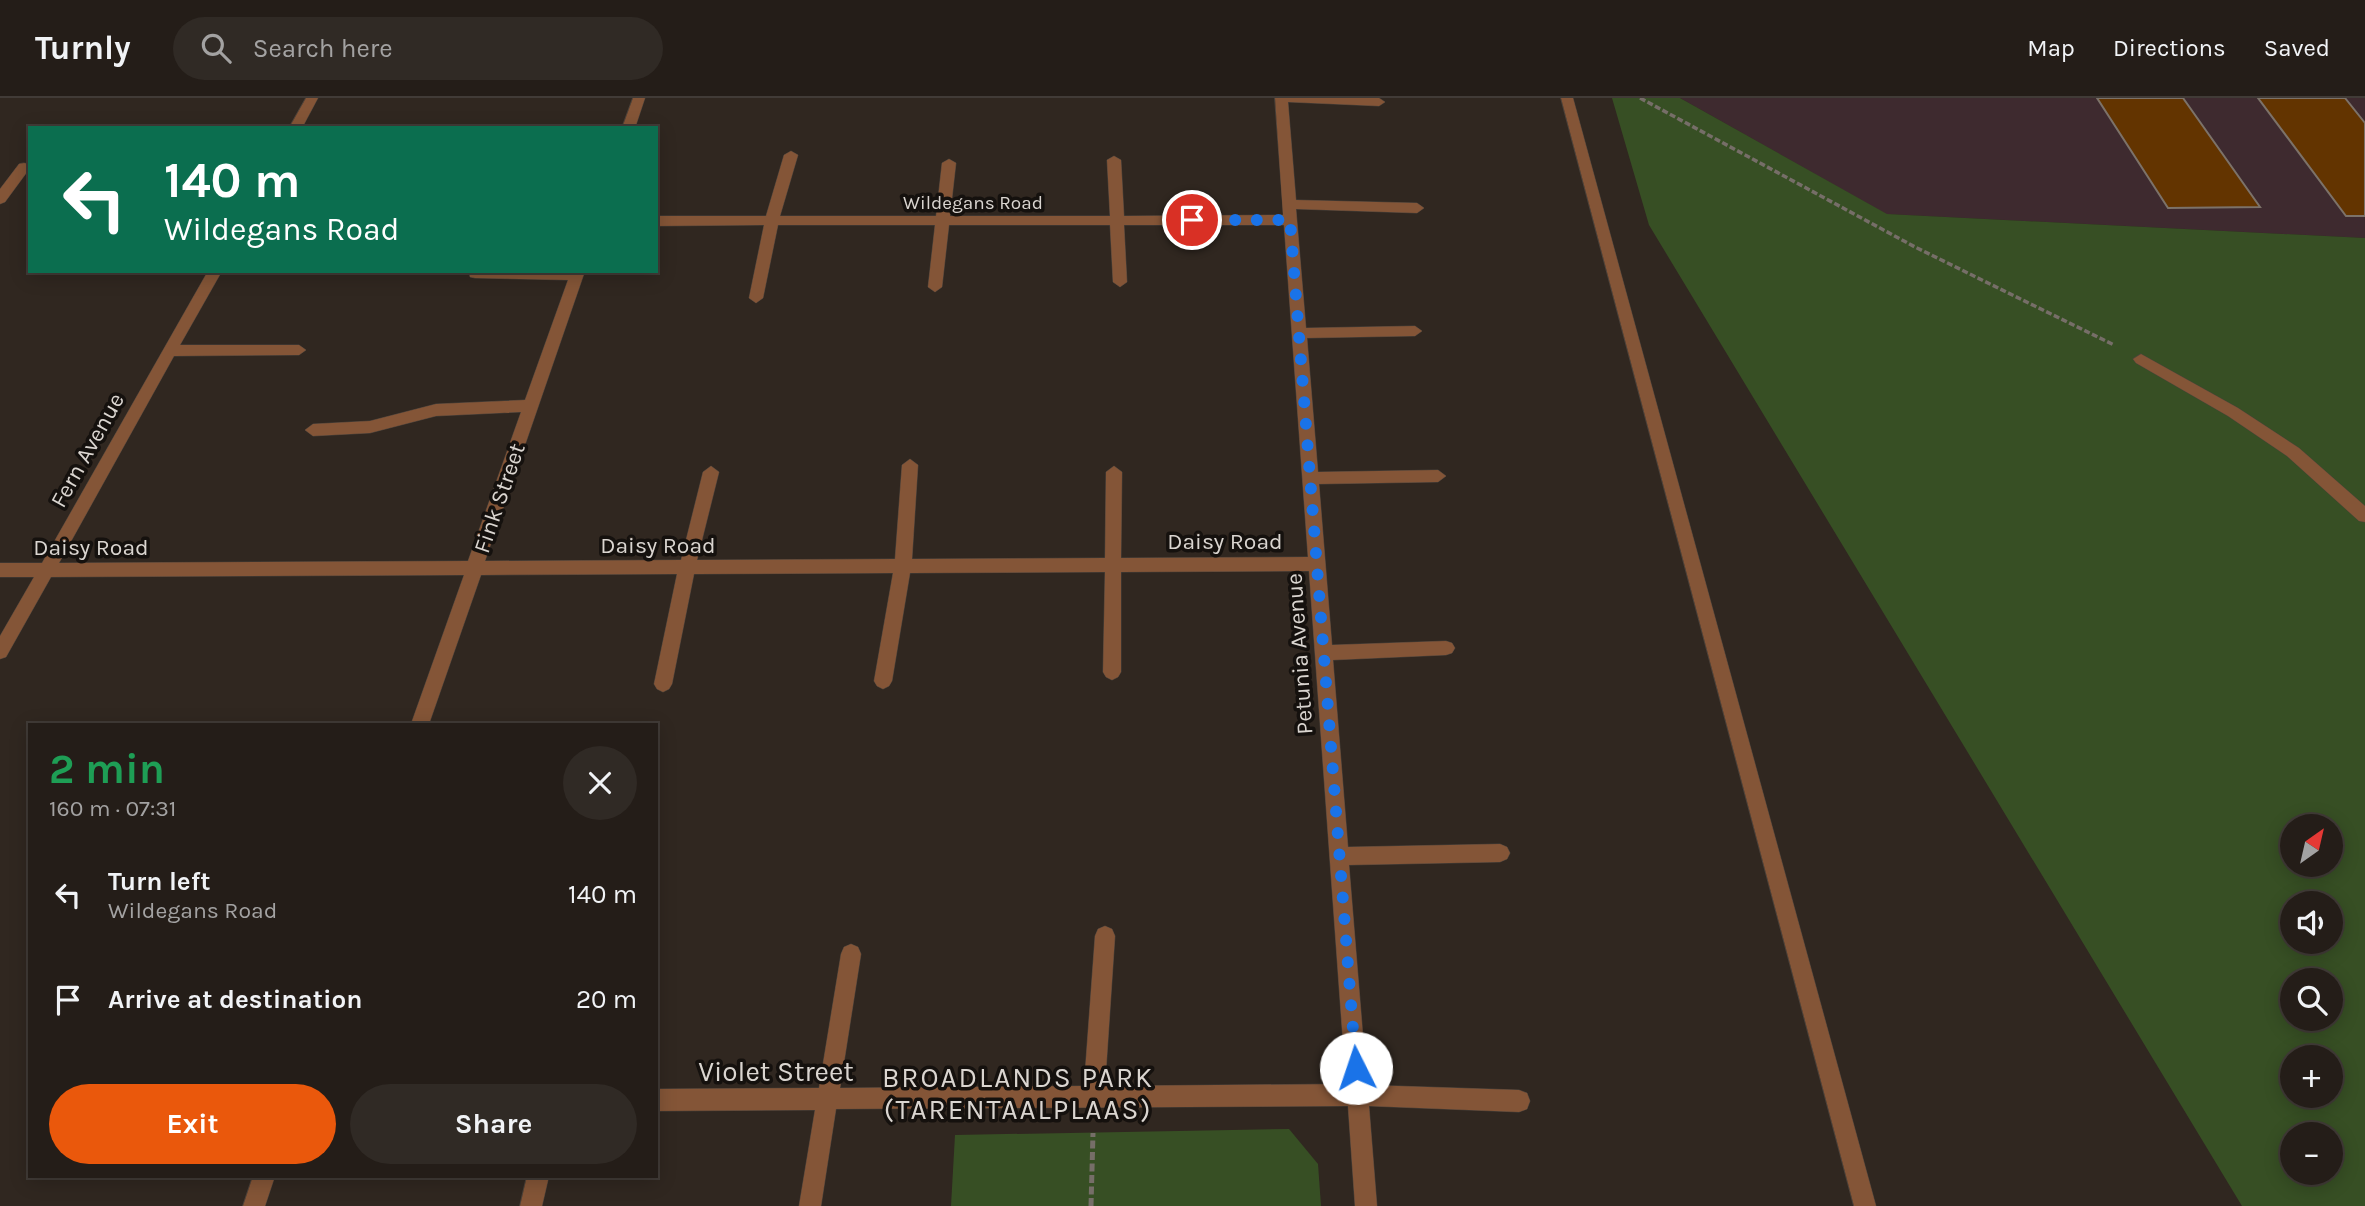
<!DOCTYPE html>
<html lang="en">
<head>
<meta charset="utf-8">
<style>
	body { margin:0; font-family:Karla,sans-serif; background:#302a25; color:#f1f3f6; height:100vh; display:flex; flex-direction:column; font-size:26px; white-space:nowrap }
	* { box-sizing:border-box; margin:0 }
	p { font-size:23px; color:#a3a2a2 }
	.icon { flex:none; width:38px; height:38px; fill:none; stroke:currentColor; stroke-width:2; stroke-linecap:round; stroke-linejoin:round }
	.map { position:relative; flex:1; overflow:hidden }
	.details { position:absolute; left:28px; top:625px; width:630px; height:455px; display:flex; flex-direction:column; background:#241d18; border-radius:0px; box-shadow:0 4px 18px #0003,0 0 0 2px #413b37 }
	.details>* { flex:none }
	.banner { position:absolute; left:28px; top:28px; width:630px; height:147px; border-radius:0px; box-shadow:0 4px 18px #0003,0 0 0 2px #413b37; background:#0b6e4f; color:#fff; overflow:hidden }
	.needle { width:46px; rotate:34deg }
	.buttons { position:absolute; left:2280px; top:716px; display:grid; gap:14px }
	.buttons a { display:grid; place-items:center; width:63px; height:63px; border-radius:50%; background:#241d18; box-shadow:0 4px 18px #0003,0 0 0 2px #413b37; font-size:35px }
	.pin { position:absolute; display:grid; place-items:center; width:60px; height:60px; color:#fff; margin:-30px; border:4px solid #fff; border-radius:50%; box-shadow:0 2px 7px #0007 }
	.me { position:absolute; width:77px; margin:-38px; rotate:356deg; stroke-linejoin:round; filter:drop-shadow(0 0 5px #0008) }
	.turn { display:flex; align-items:center; gap:24px; height:147px; padding:0 21px; font-size:32px }
	.turn .icon { width:91px; height:91px; stroke-width:2.5 }
	.turn b { display:block; font-size:49px; line-height:60px }
	.round { display:grid; place-items:center; flex:none; width:74px; height:74px; border-radius:37px; background:#302a25 }
	.headline { display:flex; align-items:center; justify-content:space-between; height:119px; padding:0 21px }
	h1 { font-size:42px; font-weight:700; line-height:52px; color:#1e9e55 }
	.button { display:flex; gap:14px; margin-top:auto; padding:14px 21px }
	.button a { flex:1; height:80px; border-radius:42px; background:#ea580c; color:#fff; font-size:28px; font-weight:700; line-height:80px; text-align:center }
	.button a+a { background:#302a25; color:#f1f3f6 }
	ul { padding:0; list-style:none }
	li { display:flex; align-items:center; gap:21px; height:105px; padding:0 21px }
	li div { flex:1 }
	li b { display:block; font-size:26px }
	li em { font-style:normal }
	header { display:flex; align-items:center; gap:42px; box-sizing:border-box; height:98px; padding:0 35px; background:#241d18; border-bottom:2px solid #413b37 }
	header strong { font-size:33px }
	nav { display:flex; gap:38px; margin-inline-start:auto; font-size:24px }
	.search { width:490px; height:63px; background:#302a25; display:flex; align-items:center; gap:18px; box-sizing:border-box; padding:0 24px; border-radius:38px; color:#a3a2a2; font-size:26px }
	.map>svg:first-child { display:block }
</style>
</head>
<body>
<header>
<strong>Turnly</strong>
<div class="search"><svg class="icon" aria-label="search" viewBox="0 0 24 24"><circle cx="10" cy="10" r="6"/><path d="M15 15l6 6"/></svg>Search here</div>
<nav><a>Map</a><a>Directions</a><a>Saved</a></nav>
</header>
<div class="map">
<svg width="2365" height="1108" viewBox="0 0 2365 1108">
	<rect width="100%" height="100%" fill="#302720"/>
	<!-- industrial -->
	<polygon fill="#3e2a2f" points="1680,0 2365,0 2365,140 1886,116"/>
	<!-- green -->
	<g fill="#374f24" fill-rule="evenodd">
		<path d="M1612,0H1680L1887,116L2365,140V1108H2242L1649,127ZM2292,728H2331V766H2292ZM2292,805H2331V844H2292ZM2292,882H2331V920H2292ZM2292,959H2331V998H2292ZM2292,1036H2331V1074H2292Z"/>
		<polygon points="1289,1031 1318,1066 1321,1108 951,1108 955,1037"/>
	</g>
	<!-- building -->
	<g fill="#633400" stroke="#7c7269" stroke-width="2">
		<polygon points="2097,0 2183,0 2260,109 2168,110"/>
		<polygon points="2258,0 2345,0 2365,25 2365,118 2346,118"/>
	</g>
	<g fill="none" stroke-linecap="round" stroke-linejoin="round">
		<!-- minor casing -->
		<g stroke="#4b433c" stroke-width="1">
			<g id="minor">
				<polygon points="306,0 318,0 302,30 289,30"/>
				<polygon points="633,0 645,0 635,30 622,30"/>
				<polygon points="1275,0 1379,0 1385,4 1379,8 1288,4 1296,102 1417,105 1424,110 1417,115 1296,111 1306,230 1415,228 1422,233 1415,238 1307,240 1318,374 1438,372 1446,378 1438,384 1319,386 1332,547 1446,543 1452,545 1455,550 1452,555 1446,557 1333,562 1348,749 1500,746 1507,749 1510,755 1507,761 1500,764 1349,767 1367,987 1519,992 1527,995 1530,1003 1527,1011 1519,1014 1369,1008 1377,1108 1355,1108 1348,1008 836,1011 821,1108 799,1108 815,1012 656,1013 656,991 819,990 841,856 844,849 851,846 858,849 861,856 840,990 1084,988 1095,838 1098,831 1105,828 1112,831 1115,838 1105,988 1346,986 1309,473 1121,474 1121,574 1118,579 1112,582 1106,579 1103,574 1105,474 910,475 892,583 889,588 883,591 877,588 874,583 893,475 694,476 672,586 669,591 663,594 657,591 654,586 677,476 481,477 429,626 411,626 464,477 51,479 6,559 0,561 0,538 34,479 0,479 0,465 42,465 208,173 222,173 180,247 299,247 306,252 299,257 174,258 59,465 468,463 521,314 436,318 370,335 313,338 305,332 313,326 370,323 436,306 525,302 568,182 475,180 470,179 469,173 585,173 485,463 681,462 703,374 711,368 719,374 697,462 895,461 902,367 910,361 918,367 912,461 1105,460 1106,374 1114,368 1122,374 1121,460 1308,459 1284,127 1124,127 1127,184 1120,189 1113,184 1110,127 949,127 942,189 935,194 928,189 935,127 778,127 763,200 756,205 749,200 764,127 656,128 656,118 766,118 784,57 791,53 798,57 780,118 936,118 942,65 949,61 956,65 950,118 1110,118 1107,62 1114,58 1121,62 1124,118 1283,117"/>
				<polygon points="1561,0 1573,0 1876,1108 1854,1108"/>
				<polygon points="24,65 29,66 30,70 5,104 0,106 0,91 19,66"/>
				<polygon points="2141,256 2238,310 2299,350 2365,408 2365,424 2359,423 2287,358 2228,318 2136,265 2133,261"/>
				<polygon points="253,1078 275,1078 265,1108 243,1108"/>
				<polygon points="527,1078 549,1078 542,1108 520,1108"/>
			</g>
		</g>
		<!-- path-far1 -->
		<polyline stroke="#766e68" stroke-width="3.5" stroke-dasharray="6 2.5" stroke-linecap="butt" points="1640,0 1915,149 2114,247"/>
		<!-- path -->
		<polyline stroke="#766e68" stroke-width="5" stroke-dasharray="8 3.5" stroke-linecap="butt" points="1091,1108 1093,1035"/>
		<!-- minor -->
		<use href="#minor" fill="#845537" fill-rule="evenodd"/>
	</g>
	<g fill="none" stroke-linecap="round" stroke-linejoin="round">
		<!-- route -->
		<polyline stroke="#1a73e8" stroke-width="12" stroke-dasharray="0 21.6" points="1192,122 1290,122 1356,970"/>
	</g>
	<g text-anchor="middle" stroke-width="7" stroke-linejoin="round" paint-order="stroke">
		<!-- far-street labels -->
		<g font-size="19" fill="#dad5d0" stroke="#15110e">
			<text x="973" y="111">Wildegans Road</text>
		</g>
		<!-- street labels -->
		<g font-size="23" fill="#dad5d0" stroke="#15110e">
			<text transform="translate(87 352) rotate(-61)" y="8">Fern Avenue</text>
			<text transform="translate(499 400) rotate(-71)" y="8">Fink Street</text>
			<text x="1225" y="451">Daisy Road</text>
			<text x="658" y="455">Daisy Road</text>
			<text x="91" y="457">Daisy Road</text>
			<text transform="translate(1299 556) rotate(-94)" y="8">Petunia Avenue</text>
		</g>
		<!-- near-street labels -->
		<g font-size="28" fill="#dad5d0" stroke="#15110e">
			<text x="776" y="983">Violet Street</text>
		</g>
		<!-- near-neighbourhood labels -->
		<g font-size="28" letter-spacing="2" fill="#dad5d0" stroke="#15110e">
			<text x="1018" y="989">BROADLANDS PARK<tspan x="1018" dy="32">(TARENTAALPLAAS)</tspan></text>
		</g>
	</g>
</svg>
<div class="buttons">
<a><svg class="needle" viewBox="-14 -14 28 28"><path d="M0-13l5 13h-10z" fill="#e53935"/><path d="M0 13l5-13h-10z" fill="#a3a2a2"/></svg></a>
<a><svg class="icon" aria-label="sound" viewBox="0 0 24 24"><path d="M4 9h4l5-4v14l-5-4H4zM17 9q2 3 0 6"/></svg></a>
<a><svg class="icon" aria-label="search" viewBox="0 0 24 24"><circle cx="10" cy="10" r="6"/><path d="M15 15l6 6"/></svg></a>
<a>+</a>
<a>−</a>
</div>
<div class="pin" style="left:1192px;top:122px;background:#d93025"><svg class="icon" aria-label="arrive" viewBox="0 0 24 24"><path d="M6 21V4h12l-3 4 3 4H6"/></svg></div>
<svg class="me" style="left:1356px;top:970px" viewBox="-20 -20 40 40"><circle r="19" fill="#fff"/><path d="M0-13L10 11 0 6-10 11z" fill="#1a73e8"/></svg>
<div class="banner">
<div class="turn"><svg class="icon" aria-label="left" viewBox="0 0 24 24"><path d="M17 20v-9H6M10 6l-5 5 5 5"/></svg><div><b>140 m</b>Wildegans Road</div></div>
</div>
<section class="details">
<div class="headline"><div><h1>2 min</h1><p>160 m · 07:31</p></div><a class="round"><svg class="icon" aria-label="close" viewBox="0 0 24 24"><path d="M6 6l12 12M18 6L6 18"/></svg></a></div>
<ul>
<li><svg class="icon" aria-label="left" viewBox="0 0 24 24"><path d="M17 20v-9H6M10 6l-5 5 5 5"/></svg><div><b>Turn left</b><p>Wildegans Road</p></div><em>140 m</em></li>
<li><svg class="icon" aria-label="arrive" viewBox="0 0 24 24"><path d="M6 21V4h12l-3 4 3 4H6"/></svg><div><b>Arrive at destination</b></div><em>20 m</em></li>
</ul>
<div class="button"><a>Exit</a><a>Share</a></div>
</section>
</div>
</body>
</html>
